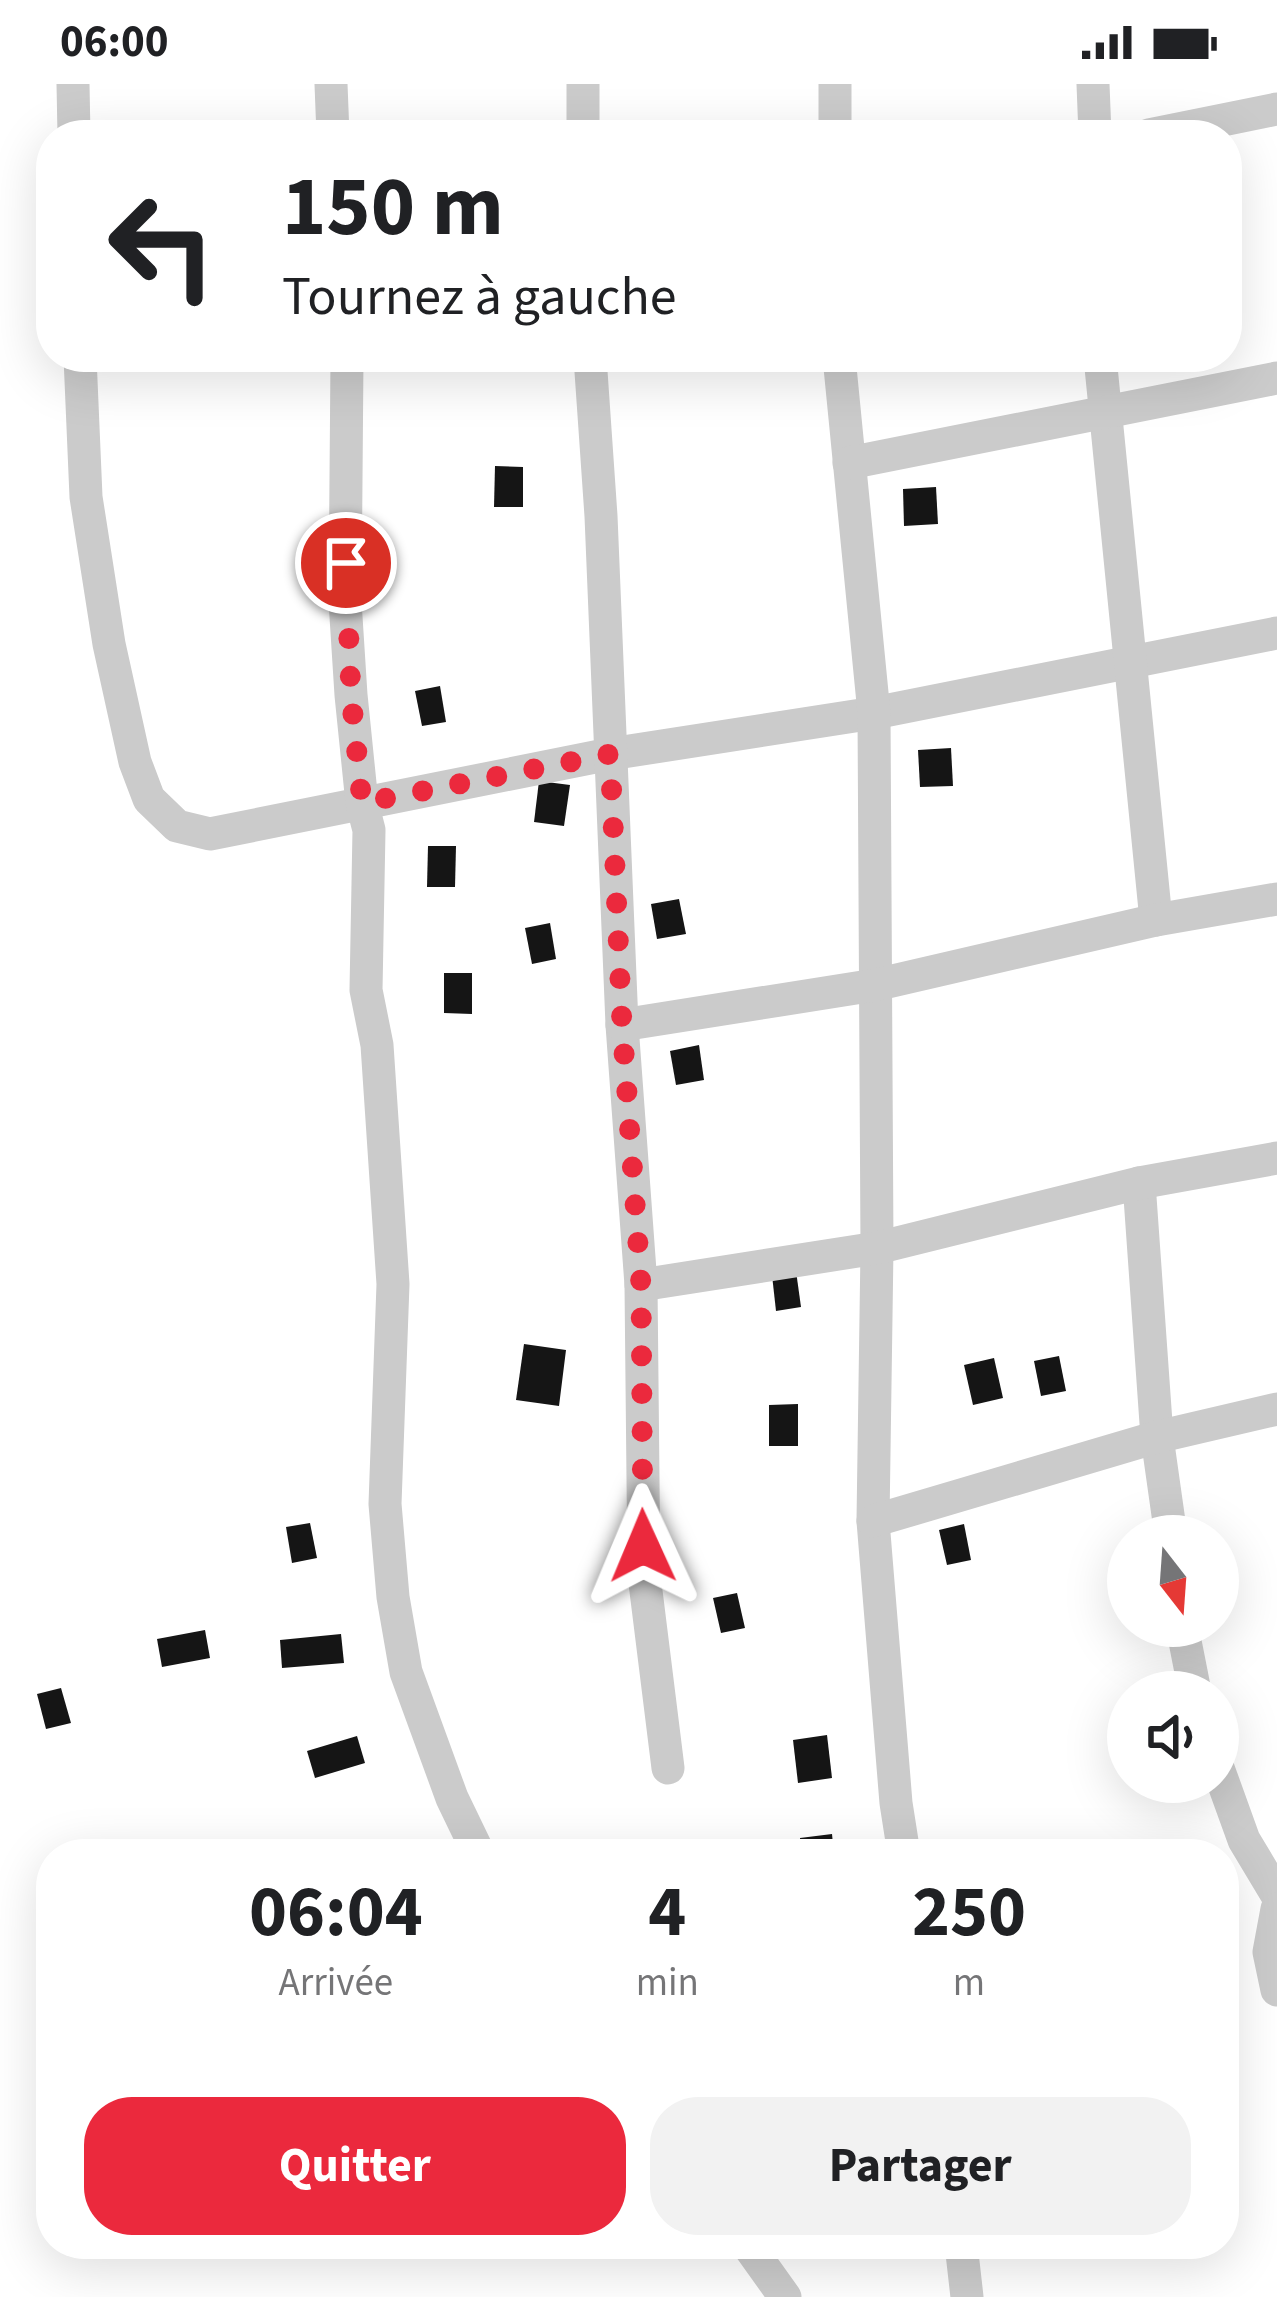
<!DOCTYPE html>
<html lang="fr">
<head>
<meta charset="utf-8">
<style>
	body { margin:0; font-family:"Source Sans 3",sans-serif; background:#f2f2f2; color:#202124; height:100vh; display:flex; flex-direction:column; font-size:45px; white-space:nowrap }
	* { box-sizing:border-box; margin:0 }
	p { font-size:39px; color:#757577 }
	.icon { flex:none; width:66px; height:66px; fill:none; stroke:currentColor; stroke-width:2; stroke-linecap:round; stroke-linejoin:round }
	.map { position:relative; flex:1; overflow:hidden }
	.sheet { position:absolute; left:36px; top:1755px; width:1203px; height:420px; display:flex; flex-direction:column; background:#fff; border-radius:48px; box-shadow:0 12px 48px #0002 }
	.sheet>* { flex:none }
	.top-card { position:absolute; left:36px; top:36px; width:1206px; height:252px; border-radius:48px; box-shadow:0 12px 48px #0002; background:#fff; color:#202124; overflow:hidden }
	.needle { width:78px; rotate:163deg }
	.controls { position:absolute; left:1107px; top:1431px; display:grid; gap:24px }
	.controls a { display:grid; place-items:center; width:132px; height:132px; border-radius:50%; background:#fff; box-shadow:0 12px 48px #0002; font-size:60px }
	.pin { position:absolute; display:grid; place-items:center; width:102px; height:102px; color:#fff; margin:-51px; border:6px solid #fff; border-radius:50%; box-shadow:0 3px 12px #0007 }
	.me { position:absolute; width:132px; margin:-66px; rotate:359deg; stroke-linejoin:round; filter:drop-shadow(0 0 9px #0008) }
	.turn { display:flex; align-items:center; gap:42px; height:252px; padding:0 48px; font-size:54px }
	.turn .icon { width:156px; height:156px; stroke-width:2.5 }
	.turn b { display:block; font-size:84px; line-height:102px }
	.eta { display:flex; justify-content:space-evenly; align-items:center; height:204px; text-align:center }
	.eta b { font-size:72px; font-weight:700; line-height:84px }
	.action { display:flex; gap:24px; margin-top:auto; padding:24px 48px }
	.action a { flex:1; height:138px; border-radius:48px; background:#eb293d; color:#fff; font-size:48px; font-weight:700; line-height:138px; text-align:center }
	.action a+a { background:#f2f2f2; color:#202124 }
	.status { display:flex; justify-content:space-between; align-items:center; height:84px; padding:0 60px; background:#fff; direction:ltr }
	.status svg { height:33px; fill:currentColor }
	.map>svg:first-child { display:block }
</style>
</head>
<body>
<div class="status"><b>06:00</b><svg viewBox="0 0 49 12"><path d="M0 12V9h3v3zM5 12V6h3v6zM10 12V3h3v9zM15 12V0h3v12zM26 1h20v11H26zM47 4h2v5h-2z"/></svg></div>
<div class="map">
<svg width="1277" height="2213" viewBox="0 0 1277 2213">
	<rect width="100%" height="100%" fill="#fff"/>
	<!-- building -->
	<g fill="#151515">
		<rect x="503" y="38" width="41" height="13"/>
		<polygon points="495,382 523,383 523,423 494,423"/>
		<polygon points="936,403 938,440 904,442 903,405"/>
		<polygon points="440,602 446,638 422,642 415,607"/>
		<polygon points="951,664 953,702 920,703 918,666"/>
		<polygon points="539,697 570,701 564,742 534,738"/>
		<polygon points="428,762 456,762 455,803 427,803"/>
		<polygon points="679,815 686,850 657,855 651,820"/>
		<polygon points="550,839 556,875 532,880 525,844"/>
		<polygon points="444,889 472,889 472,930 444,929"/>
		<polygon points="699,961 704,996 676,1001 670,967"/>
		<polygon points="796,1187 801,1223 776,1227 772,1191"/>
		<polygon points="524,1260 566,1266 559,1322 516,1316"/>
		<polygon points="1059,1272 1066,1307 1041,1312 1034,1277"/>
		<polygon points="994,1274 1003,1314 973,1321 964,1281"/>
		<polygon points="798,1320 798,1362 769,1362 769,1321"/>
		<polygon points="310,1439 317,1474 292,1479 286,1443"/>
		<polygon points="964,1440 971,1476 947,1481 939,1446"/>
		<polygon points="737,1509 745,1544 721,1549 713,1514"/>
		<polygon points="205,1546 210,1574 162,1583 157,1555"/>
		<polygon points="341,1550 344,1579 282,1584 280,1556"/>
		<polygon points="61,1604 71,1639 46,1645 37,1610"/>
		<polygon points="827,1651 832,1694 798,1699 793,1656"/>
		<polygon points="357,1652 365,1679 315,1694 307,1667"/>
		<polygon points="832,1750 834,1770 801,1770 800,1754"/>
	</g>
	<g fill="none" stroke-linecap="round" stroke-linejoin="round">
		<!-- minor -->
		<g stroke="#cbcbcb" stroke-width="33">
			<polyline points="73,0 74,51"/>
			<polyline points="331,0 333,51"/>
			<polyline points="835,0 835,51"/>
			<polyline points="1093,0 1095,51"/>
			<polyline points="583,51 583,0"/>
			<polyline points="1149,51 1277,25"/>
			<polyline points="80,273 86,413 109,560 135,678 149,715 177,742 210,750 610,670 874,629 1277,549"/>
			<polyline points="347,273 345,517 351,611 362,719 369,746 366,906 377,961 393,1200 385,1420 393,1513 406,1588 452,1714 479,1770"/>
			<polyline points="590,273 601,432 622,941 641,1201 644,1491 668,1684"/>
			<polyline points="839,273 874,629 877,1164 873,1437 896,1719 904,1770"/>
			<polyline points="1100,273 1156,836"/>
			<polyline points="849,379 1277,294"/>
			<polyline points="622,941 875,901 1156,836 1277,815"/>
			<polyline points="1139,1099 1157,1353 1171,1452"/>
			<polyline points="641,1201 877,1164 1139,1099 1277,1074"/>
			<polyline points="873,1437 1157,1353 1277,1325"/>
			<polyline points="1182,1542 1195,1608"/>
			<polyline points="1218,1684 1244,1756 1277,1811"/>
			<polyline points="1277,1825 1269,1868 1277,1906"/>
			<polyline points="747,2160 785,2213"/>
			<polyline points="961,2160 967,2213"/>
		</g>
	</g>
	<g fill="none" stroke-linecap="round" stroke-linejoin="round">
		<!-- route -->
		<polyline stroke="#eb293d" stroke-width="21" stroke-dasharray="0 37.8" points="346,479 351,611 362,719 610,670 622,941 641,1201 643,1462"/>
	</g>
</svg>
<div class="controls">
<a><svg class="needle" viewBox="-14 -14 28 28"><path d="M0-13l5 13h-10z" fill="#e53935"/><path d="M0 13l5-13h-10z" fill="#757577"/></svg></a>
<a><svg class="icon" aria-label="sound" viewBox="0 0 24 24"><path d="M4 9h4l5-4v14l-5-4H4zM17 9q2 3 0 6"/></svg></a>
</div>
<div class="pin" style="left:346px;top:479px;background:#d93025"><svg class="icon" aria-label="arrive" viewBox="0 0 24 24"><path d="M6 21V4h12l-3 4 3 4H6"/></svg></div>
<svg class="me" style="left:643px;top:1462px" viewBox="-20 -20 40 40"><path d="M0-17L14 15 0 8-14 15z" fill="#eb293d" stroke="#fff" stroke-width="4"/></svg>
<div class="top-card">
<div class="turn"><svg class="icon" aria-label="left" viewBox="0 0 24 24"><path d="M17 20v-9H6M10 6l-5 5 5 5"/></svg><div><b>150 m</b>Tournez à gauche</div></div>
</div>
<section class="sheet">
<div class="eta">
<div><b>06:04</b><p>Arrivée</p></div>
<div><b>4</b><p>min</p></div>
<div><b>250</b><p>m</p></div>
</div>
<div class="action"><a>Quitter</a><a>Partager</a></div>
</section>
</div>
</body>
</html>
